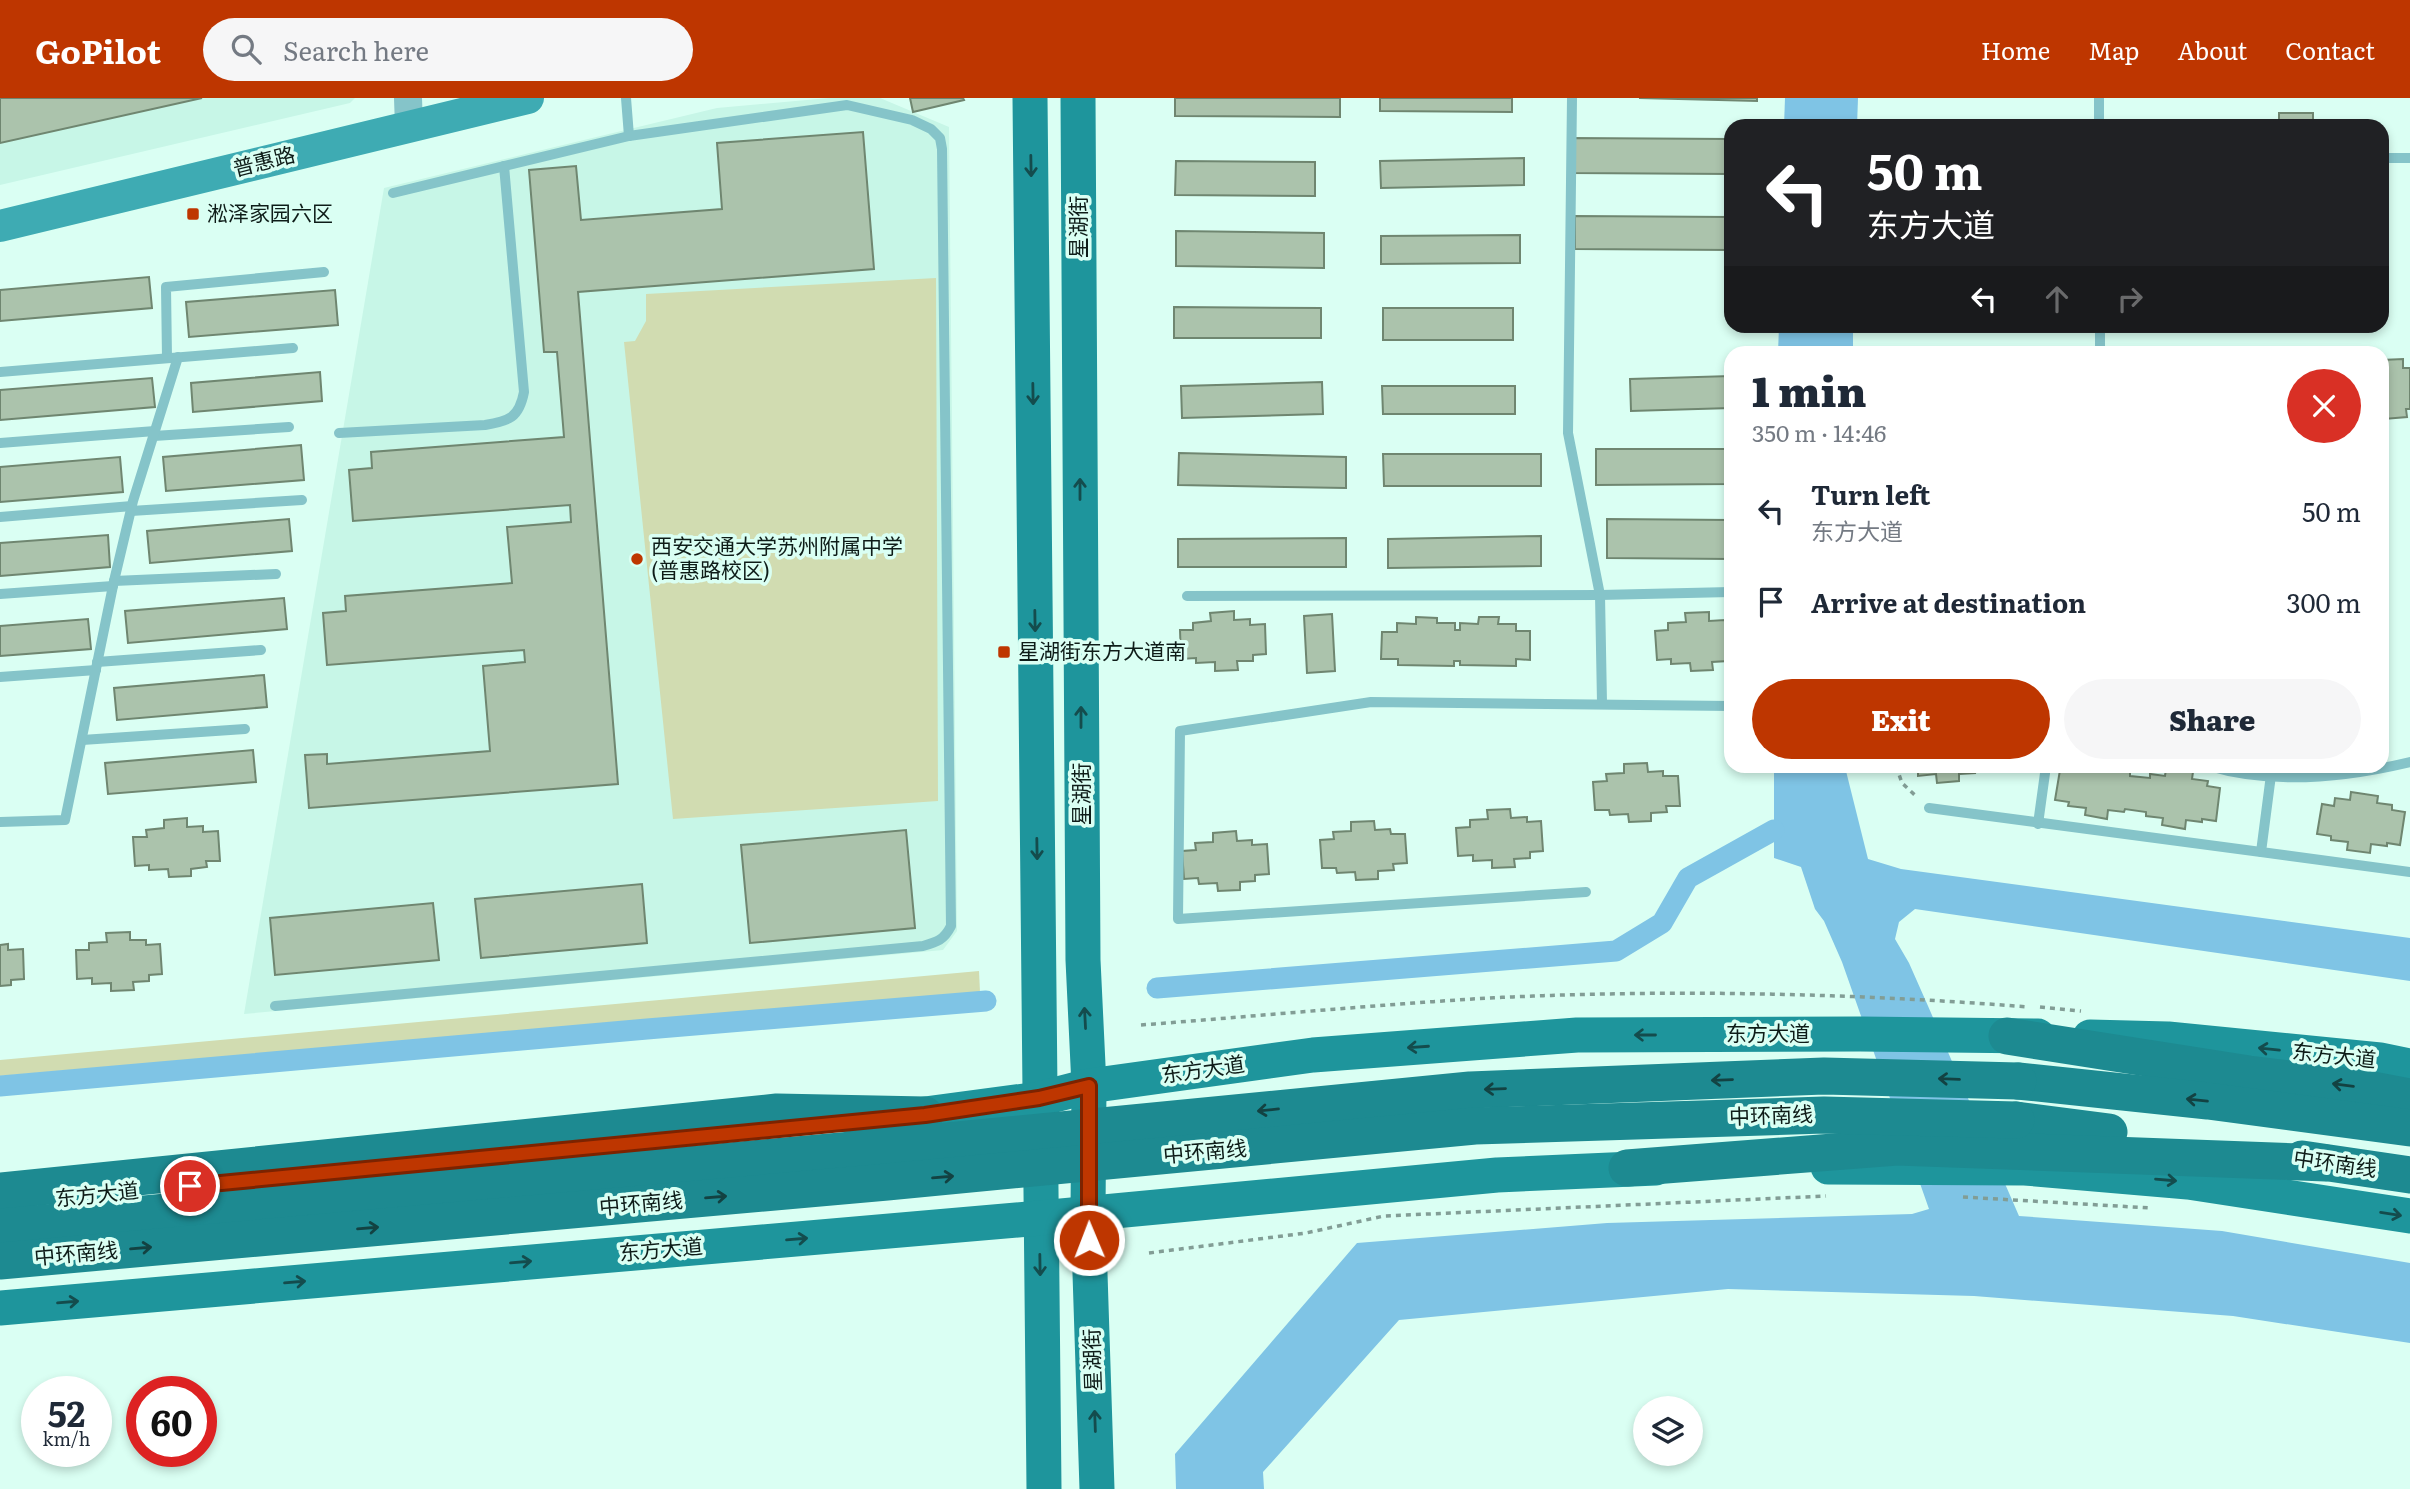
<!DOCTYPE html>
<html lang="en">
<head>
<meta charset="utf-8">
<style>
	body { margin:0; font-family:Literata,"Noto Sans SC",serif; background:#f6f6f7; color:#1f2937; height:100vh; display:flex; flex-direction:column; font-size:26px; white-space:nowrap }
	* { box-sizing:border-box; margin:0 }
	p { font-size:23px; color:#747a83 }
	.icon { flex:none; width:38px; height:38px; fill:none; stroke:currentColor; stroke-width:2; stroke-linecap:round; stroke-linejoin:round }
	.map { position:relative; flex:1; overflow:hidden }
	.drawer { position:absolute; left:1724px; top:248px; width:665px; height:427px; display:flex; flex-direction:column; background:#fff; border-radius:21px; box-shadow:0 4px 10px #0003 }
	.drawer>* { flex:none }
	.hud { position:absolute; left:1724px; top:21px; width:665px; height:214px; border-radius:21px; box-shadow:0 4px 10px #0003; background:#202124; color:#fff; overflow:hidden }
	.buttons { position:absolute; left:1633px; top:1298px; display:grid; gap:14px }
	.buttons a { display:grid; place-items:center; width:70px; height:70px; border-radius:50%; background:#fff; box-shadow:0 4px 10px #0003; font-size:35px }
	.speed { position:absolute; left:21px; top:1278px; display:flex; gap:14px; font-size:35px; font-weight:700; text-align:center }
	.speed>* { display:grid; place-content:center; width:91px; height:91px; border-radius:50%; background:#fff; box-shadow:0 4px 10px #0003; line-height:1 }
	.speed small { font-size:18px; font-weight:400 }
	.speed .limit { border:10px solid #d22; background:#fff; color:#111 }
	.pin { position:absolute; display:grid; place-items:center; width:60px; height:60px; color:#fff; margin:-30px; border:4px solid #fff; border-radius:50%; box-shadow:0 2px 7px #0007 }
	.me { position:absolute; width:77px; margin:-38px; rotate:359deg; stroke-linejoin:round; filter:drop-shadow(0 0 5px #0008) }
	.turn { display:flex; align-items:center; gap:24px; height:147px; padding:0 28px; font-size:32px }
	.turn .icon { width:91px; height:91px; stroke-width:2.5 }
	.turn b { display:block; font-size:49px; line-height:60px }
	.lanes { display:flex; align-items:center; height:66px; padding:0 28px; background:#0003; justify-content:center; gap:35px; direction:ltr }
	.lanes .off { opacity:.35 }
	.round { display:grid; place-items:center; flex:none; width:74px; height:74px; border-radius:37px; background:#f6f6f7 }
	.summary { display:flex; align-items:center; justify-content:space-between; height:119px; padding:0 28px }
	h1 { font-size:42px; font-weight:800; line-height:52px }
	.button { display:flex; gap:14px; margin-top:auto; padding:14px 28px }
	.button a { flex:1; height:80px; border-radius:42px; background:#be3600; color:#fff; font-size:28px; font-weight:800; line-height:80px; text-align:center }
	.button a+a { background:#f6f6f7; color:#1f2937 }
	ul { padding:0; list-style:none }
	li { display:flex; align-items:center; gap:21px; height:91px; padding:0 28px }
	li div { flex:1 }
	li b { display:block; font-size:26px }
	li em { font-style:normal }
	header { display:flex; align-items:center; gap:42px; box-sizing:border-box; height:98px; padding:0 35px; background:#be3600; color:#fff }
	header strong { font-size:33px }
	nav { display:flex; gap:38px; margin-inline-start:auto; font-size:24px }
	.search { width:490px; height:63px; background:#f6f6f7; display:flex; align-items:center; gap:18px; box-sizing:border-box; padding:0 24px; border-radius:38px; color:#747a83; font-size:26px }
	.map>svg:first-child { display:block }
</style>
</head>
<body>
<header>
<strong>GoPilot</strong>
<div class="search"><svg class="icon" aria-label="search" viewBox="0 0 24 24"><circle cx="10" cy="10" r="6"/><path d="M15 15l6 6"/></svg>Search here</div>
<nav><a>Home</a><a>Map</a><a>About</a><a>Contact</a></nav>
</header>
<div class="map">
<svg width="2410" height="1391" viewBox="0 0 2410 1391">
	<rect width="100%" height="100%" fill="#dafff3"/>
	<!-- built -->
	<g fill="#c7f6e7">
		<polygon points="0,0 355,0 350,5 0,87"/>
		<polygon points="829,0 880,0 949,29 957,833 943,852 244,916 384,90 717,10"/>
	</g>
	<!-- green -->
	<g fill="#d1dcb1">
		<polygon points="936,180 938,703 673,721 624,244 635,243 646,223 646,196"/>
		<polygon points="979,873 980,894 0,978 0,962"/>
	</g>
	<!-- water -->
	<g fill="#7fc4e5">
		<polygon points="1785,0 1858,0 1857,28 1784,28"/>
		<polygon points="1779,228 1853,228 1853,255 1778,255"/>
		<polygon points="1774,669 1845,669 1868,761 1901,771 2410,840 2410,883 1915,811 1899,824 1895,841 1909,865 1928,908 2019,1118 2222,1133 2410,1165 2410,1245 2233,1218 1974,1198 1728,1191 1399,1222 1263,1374 1264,1391 1176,1391 1175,1356 1357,1145 1607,1125 1912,1116 1929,1111 1842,864 1824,823 1815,811 1801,769 1774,760"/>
	</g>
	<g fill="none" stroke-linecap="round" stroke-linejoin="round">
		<!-- canal -->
		<g stroke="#7fc4e5" stroke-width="21">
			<polyline points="1157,890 1616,853 1662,825 1688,780 1774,732"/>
			<polyline points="0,988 647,931 986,903"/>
		</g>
	</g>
	<!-- building -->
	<g fill="#abc3ac" stroke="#6f8670" stroke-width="2">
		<polygon points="0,0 202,0 0,45"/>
		<polygon points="910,0 963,0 964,2 913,14"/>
		<polygon points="1175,0 1340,0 1340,19 1175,18"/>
		<polygon points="1380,0 1512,0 1512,14 1380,13"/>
		<polygon points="1639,0 1757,0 1757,3"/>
		<rect x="2279" y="15" width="34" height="13"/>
		<polygon points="863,34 874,171 578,194 618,686 309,710 305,657 327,656 327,666 490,653 483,568 525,564 524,552 327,567 323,515 346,513 345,498 512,485 507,429 571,424 570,407 353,423 349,372 372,370 371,354 564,339 557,254 544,254 529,72 576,68 581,122 722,111 717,45"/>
		<polygon points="1570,40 1731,41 1731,76 1570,75"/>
		<polygon points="1524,60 1524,87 1381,90 1380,63"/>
		<polygon points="1176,63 1315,64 1315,98 1175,97"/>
		<polygon points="1575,118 1731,119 1731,152 1575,151"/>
		<polygon points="1176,133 1324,135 1324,170 1176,168"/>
		<polygon points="1520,137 1520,165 1381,166 1381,138"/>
		<polygon points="149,179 152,210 0,223 0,192"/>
		<polygon points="335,192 338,227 189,239 186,204"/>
		<polygon points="1174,209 1321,210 1321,240 1174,240"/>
		<rect x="1383" y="210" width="130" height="32"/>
		<polygon points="2403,261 2403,270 2410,270 2410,311 2406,311 2407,319 2384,321 2384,312 2382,313 2382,262"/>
		<polygon points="320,274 322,303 193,314 191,285"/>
		<polygon points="1731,278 1731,310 1631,313 1630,281"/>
		<polygon points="152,280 155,309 0,322 0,292"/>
		<polygon points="1322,284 1323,316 1182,320 1181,288"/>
		<polygon points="1382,288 1515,288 1515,316 1383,316"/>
		<polygon points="301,347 304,382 166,393 163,359"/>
		<polygon points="1596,351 1731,351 1731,386 1596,387"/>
		<polygon points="1179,355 1346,359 1346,390 1178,387"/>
		<polygon points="1383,356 1541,356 1541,388 1384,388"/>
		<polygon points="120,359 123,394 0,404 0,369"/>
		<polygon points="289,421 292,453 150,465 147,433"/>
		<polygon points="1607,421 1731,422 1731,461 1607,460"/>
		<polygon points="108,437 110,469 0,478 0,445"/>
		<polygon points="1541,438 1541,468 1388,470 1388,441"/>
		<polygon points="1346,440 1346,469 1178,469 1178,441"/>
		<polygon points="284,500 287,531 128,545 125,513"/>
		<polygon points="1234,513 1234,522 1250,521 1250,527 1265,526 1266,556 1253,557 1253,563 1237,563 1238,572 1215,573 1215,564 1196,565 1196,560 1181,561 1180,532 1193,532 1193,525 1211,523 1210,515"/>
		<polygon points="1709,514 1709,523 1725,522 1725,527 1731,527 1731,557 1728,557 1728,563 1712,564 1713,572 1691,573 1690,565 1671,566 1671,561 1657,562 1655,533 1668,532 1668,525 1686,524 1685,515"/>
		<polygon points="1332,516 1335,573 1307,575 1304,518"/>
		<polygon points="1416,519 1437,520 1437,525 1455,525 1455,532 1460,532 1460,525 1478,526 1479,519 1499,519 1498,526 1516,526 1516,533 1530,533 1530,562 1516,561 1516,568 1460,567 1460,563 1454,563 1454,568 1398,567 1398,561 1381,561 1382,534 1397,534 1397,525 1416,526"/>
		<polygon points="88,521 91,551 0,558 0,528"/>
		<polygon points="264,577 267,609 117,622 114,590"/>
		<polygon points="253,652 256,684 108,696 105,665"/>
		<polygon points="1647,665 1648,674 1663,673 1663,678 1678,678 1680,708 1666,708 1667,714 1651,715 1651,723 1629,724 1628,716 1610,717 1609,712 1595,712 1593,684 1607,683 1606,676 1624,675 1624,666"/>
		<polygon points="1903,668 1979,668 1974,669 1975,675 1959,676 1959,683 1937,685 1936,676 1918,678 1918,672 1903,673"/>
		<polygon points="2072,668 2115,668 2114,671 2130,673 2130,678 2150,680 2150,676 2165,678 2166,671 2193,674 2192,681 2208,683 2207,688 2220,690 2216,723 2202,721 2202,724 2186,722 2185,731 2162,727 2163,720 2146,718 2146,714 2125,711 2124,714 2108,712 2107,721 2085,717 2086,710 2068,708 2069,704 2055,702 2060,672 2071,673"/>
		<polygon points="2351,694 2378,698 2377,705 2392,707 2392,712 2405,714 2400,747 2387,745 2387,748 2371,746 2370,755 2347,752 2348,744 2331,742 2331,738 2317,736 2322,706 2334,708 2335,700 2350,702"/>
		<polygon points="1510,711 1511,720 1527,719 1527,724 1541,723 1543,753 1530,754 1530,760 1514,761 1515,769 1492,770 1492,762 1473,763 1473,757 1458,758 1456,730 1470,729 1470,722 1488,721 1487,712"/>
		<polygon points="187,720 187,729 203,728 203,734 218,733 220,763 206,763 207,769 191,771 191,778 169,779 168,771 149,772 149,767 135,768 133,739 147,739 146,732 164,730 164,722"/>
		<polygon points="1374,723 1375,732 1390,731 1391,736 1405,736 1407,765 1393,766 1394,772 1378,773 1378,781 1356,782 1355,774 1337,775 1336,770 1322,770 1320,742 1334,741 1333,734 1351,733 1351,724"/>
		<polygon points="906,732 915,830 750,845 741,747"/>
		<polygon points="1236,733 1237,743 1252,742 1252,747 1267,746 1269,776 1255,777 1255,783 1240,784 1240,792 1218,793 1217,785 1199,786 1198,780 1184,781 1182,753 1196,752 1195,745 1213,744 1213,735"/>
		<polygon points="642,786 647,845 481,860 475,801"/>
		<polygon points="433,805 439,862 275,877 270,820"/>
		<polygon points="130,834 130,842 146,842 146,847 160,846 162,876 149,877 149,883 133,884 134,892 111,893 111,885 92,886 92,880 77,881 76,852 89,852 89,845 107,844 106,835"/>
		<polygon points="8,846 8,852 23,851 24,881 11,882 11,887 0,888 0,847"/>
	</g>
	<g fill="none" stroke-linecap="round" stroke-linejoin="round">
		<!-- path -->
		<g stroke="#829d95" stroke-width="3.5" stroke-dasharray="5 5" stroke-linecap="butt">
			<polyline points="1896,668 1902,685 1918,700"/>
			<polyline points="2040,909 2081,913"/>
			<path d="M1141,927C1257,918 1373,907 1489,900C1669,891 1850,895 2029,909"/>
			<polyline points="1963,1099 2151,1110"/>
			<polyline points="1149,1155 1306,1135 1384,1118 1826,1098"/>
		</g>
		<!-- service -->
		<g stroke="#85c4c9" stroke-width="10">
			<polyline points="626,0 629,38"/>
			<polyline points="1572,0 1568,335 1600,497 1602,605"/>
			<polyline points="2099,0 2099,28"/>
			<polyline points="2382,60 2410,60"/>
			<polyline points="2100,256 2100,228"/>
			<polyline points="167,260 166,189 324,174"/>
			<polyline points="0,274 293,250"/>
			<path d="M339,335L485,327C509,323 519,320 524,294L504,68"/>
			<polyline points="154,338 289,329"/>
			<polyline points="0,345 155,333"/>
			<polyline points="131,413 302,402"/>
			<polyline points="0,419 132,408"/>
			<polyline points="114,483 276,476"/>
			<polyline points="0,496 113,488"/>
			<polyline points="1187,498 1600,497 1731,494"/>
			<polyline points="97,564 261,552"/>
			<polyline points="0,579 96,572"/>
			<polyline points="82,642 245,631"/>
			<path d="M2209,668C2272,687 2347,679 2410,664"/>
			<polyline points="2271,677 2261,754 2410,774"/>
			<polyline points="1929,710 2261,754"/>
			<polyline points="0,724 65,722 114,483 133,403 178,259"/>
			<polyline points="2038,726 2046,668"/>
			<polyline points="1586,794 1178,821 1180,633 1371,604 1731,608"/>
			<path d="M275,908L923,848C937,844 944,842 951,828L942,51L940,40L931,31L912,22L847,7L629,38L393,95"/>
		</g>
		<!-- tertiary -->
		<polyline stroke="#85c4c9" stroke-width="28" points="408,0 409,29"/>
		<!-- secondary -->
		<polyline stroke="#3eabb3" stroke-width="32" points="0,128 528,0"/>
		<!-- primary -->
		<g stroke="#1e959c" stroke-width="35">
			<polyline points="1030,0 1044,1391"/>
			<polyline points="1078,0 1083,862 1089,988 1088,1114 1097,1391"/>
			<polyline points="2090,939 2168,941 2380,962 2410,968"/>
			<polyline points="895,1020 1039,1001 1089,988 1313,957 1577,937 1860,936 2038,938"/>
			<polyline points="1828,1069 2025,1070 2188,1084 2410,1118"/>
			<polyline points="0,1210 1040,1120 1497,1077 1656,1070"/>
		</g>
		<!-- trunk -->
		<g stroke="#1d8a91" stroke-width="37">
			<polyline points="2007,938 2249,976 2362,990 2410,999"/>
			<polyline points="2018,983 2208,1003 2410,1030"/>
			<polyline points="2016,1022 2109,1034"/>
			<polyline points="2302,1061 2410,1077"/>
			<polyline points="1627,1070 1897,1049 2326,1065"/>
			<polyline points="0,1093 777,1014 925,1017"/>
		</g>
		<!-- trunk-bridge -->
		<g stroke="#1d8a91" stroke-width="37">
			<polyline points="0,1129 885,1049 1470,992 1824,978 2018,983"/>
			<polyline points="0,1163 887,1084 1475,1028 1824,1017 2016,1022"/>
		</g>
	</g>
	<!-- one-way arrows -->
	<defs><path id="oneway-shaft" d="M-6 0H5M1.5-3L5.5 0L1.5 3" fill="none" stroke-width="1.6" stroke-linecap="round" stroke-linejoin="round" transform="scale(1.75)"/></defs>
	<g stroke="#144c4d">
		<use href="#oneway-shaft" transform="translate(1031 68) rotate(89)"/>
		<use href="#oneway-shaft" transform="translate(1033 296) rotate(89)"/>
		<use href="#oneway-shaft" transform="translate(1080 391) rotate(-90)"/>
		<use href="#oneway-shaft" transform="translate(1035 523) rotate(89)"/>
		<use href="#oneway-shaft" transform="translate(1081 619) rotate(-90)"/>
		<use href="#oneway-shaft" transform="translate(1037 751) rotate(89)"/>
		<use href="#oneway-shaft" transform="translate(1085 920) rotate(-93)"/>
		<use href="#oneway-shaft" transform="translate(1645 937) rotate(180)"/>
		<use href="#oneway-shaft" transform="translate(1418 949) rotate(176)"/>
		<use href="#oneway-shaft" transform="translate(2269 951) rotate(-174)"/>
		<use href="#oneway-shaft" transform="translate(2166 1082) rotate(5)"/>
		<use href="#oneway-shaft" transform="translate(2391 1116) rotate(9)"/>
		<use href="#oneway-shaft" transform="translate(797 1141) rotate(-5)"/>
		<use href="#oneway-shaft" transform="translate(521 1164) rotate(-5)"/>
		<use href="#oneway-shaft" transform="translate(1040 1167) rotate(89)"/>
		<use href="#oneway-shaft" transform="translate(295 1184) rotate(-5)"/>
		<use href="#oneway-shaft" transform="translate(68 1204) rotate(-5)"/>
		<use href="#oneway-shaft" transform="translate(1095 1323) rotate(-92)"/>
	</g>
	<g stroke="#134242">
		<use href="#oneway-shaft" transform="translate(1949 981) rotate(-178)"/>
		<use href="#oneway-shaft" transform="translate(1722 982) rotate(178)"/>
		<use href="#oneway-shaft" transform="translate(2343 987) rotate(-173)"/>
		<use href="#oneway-shaft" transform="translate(1495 991) rotate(178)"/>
		<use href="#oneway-shaft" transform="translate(2197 1002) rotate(-174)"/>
		<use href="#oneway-shaft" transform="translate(1268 1012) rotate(174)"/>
		<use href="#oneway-shaft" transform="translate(943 1079) rotate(-5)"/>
		<use href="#oneway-shaft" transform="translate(716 1099) rotate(-5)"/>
		<use href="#oneway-shaft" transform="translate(368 1130) rotate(-5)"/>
		<use href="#oneway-shaft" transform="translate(141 1150) rotate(-5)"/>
	</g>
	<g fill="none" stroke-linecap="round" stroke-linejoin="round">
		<!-- route casing -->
		<g stroke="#7c2300" stroke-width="18">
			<polyline id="route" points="190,1088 925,1017 1039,1000 1089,988 1089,1142"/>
		</g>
		<!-- route -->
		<use href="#route" stroke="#be3600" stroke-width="12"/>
	</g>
	<!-- markers -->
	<g fill="#be3600" stroke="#dafff3" stroke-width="2.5">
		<rect x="186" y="109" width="14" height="14" rx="3.5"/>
		<circle cx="637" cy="461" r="7"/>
		<rect x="997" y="547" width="14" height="14" rx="3.5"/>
	</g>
	<g text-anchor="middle" stroke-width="7" stroke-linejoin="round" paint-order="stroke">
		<!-- street labels -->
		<g font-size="21" fill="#0e1c18" stroke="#dafff3">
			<text transform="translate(264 64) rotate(-14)" y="7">普惠路</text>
			<text transform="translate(1079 129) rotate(-90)" y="7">星湖街</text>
			<text transform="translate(1082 696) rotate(-90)" y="7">星湖街</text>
			<text x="1768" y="943">东方大道</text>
			<text transform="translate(2334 958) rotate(6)" y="7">东方大道</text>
			<text transform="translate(1203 972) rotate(-8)" y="7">东方大道</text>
			<text transform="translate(1771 1018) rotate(-2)" y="7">中环南线</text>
			<text transform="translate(1205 1054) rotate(-5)" y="7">中环南线</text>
			<text transform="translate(2335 1066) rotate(8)" y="7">中环南线</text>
			<text transform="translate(97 1097) rotate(-6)" y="7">东方大道</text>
			<text transform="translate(641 1106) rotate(-5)" y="7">中环南线</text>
			<text transform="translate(661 1152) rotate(-5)" y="7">东方大道</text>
			<text transform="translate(76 1156) rotate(-5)" y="7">中环南线</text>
			<text transform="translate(1093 1262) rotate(-92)" y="7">星湖街</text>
		</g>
		<!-- poi labels -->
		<g font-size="21" fill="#0e1c18" stroke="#dafff3" text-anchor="start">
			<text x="207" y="123">淞泽家园六区</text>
			<text x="651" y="456">西安交通大学苏州附属中学<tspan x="651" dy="24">(普惠路校区)</tspan></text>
			<text x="1018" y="561">星湖街东方大道南</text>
		</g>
	</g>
</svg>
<div class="buttons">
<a><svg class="icon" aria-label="layers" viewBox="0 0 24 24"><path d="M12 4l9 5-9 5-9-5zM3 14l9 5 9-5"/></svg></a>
</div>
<div class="speed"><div>52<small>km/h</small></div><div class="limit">60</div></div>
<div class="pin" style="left:190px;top:1088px;background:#d93025"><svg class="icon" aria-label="arrive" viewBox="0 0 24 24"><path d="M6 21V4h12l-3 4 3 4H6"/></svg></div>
<svg class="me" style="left:1089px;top:1142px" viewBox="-20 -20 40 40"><circle r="17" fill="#be3600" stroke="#fff" stroke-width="3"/><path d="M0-11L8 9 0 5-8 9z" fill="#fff"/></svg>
<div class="hud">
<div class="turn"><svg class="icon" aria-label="left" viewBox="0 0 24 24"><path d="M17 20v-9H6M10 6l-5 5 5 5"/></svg><div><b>50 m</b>东方大道</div></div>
<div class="lanes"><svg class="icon" aria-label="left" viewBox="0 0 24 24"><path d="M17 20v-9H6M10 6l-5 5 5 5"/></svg><svg class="icon off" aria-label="ahead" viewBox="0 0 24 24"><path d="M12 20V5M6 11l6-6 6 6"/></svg><svg class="icon off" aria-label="right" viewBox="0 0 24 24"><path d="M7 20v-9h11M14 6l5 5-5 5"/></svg></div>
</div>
<section class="drawer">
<div class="summary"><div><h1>1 min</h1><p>350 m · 14:46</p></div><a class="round" style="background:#d93025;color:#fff"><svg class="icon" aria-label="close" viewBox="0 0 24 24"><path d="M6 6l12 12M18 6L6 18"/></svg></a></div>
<ul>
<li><svg class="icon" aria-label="left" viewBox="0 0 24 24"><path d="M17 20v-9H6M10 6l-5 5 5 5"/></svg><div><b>Turn left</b><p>东方大道</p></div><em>50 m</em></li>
<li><svg class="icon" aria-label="arrive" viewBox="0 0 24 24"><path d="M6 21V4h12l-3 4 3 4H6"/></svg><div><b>Arrive at destination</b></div><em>300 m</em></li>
</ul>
<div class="button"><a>Exit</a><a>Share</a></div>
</section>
</div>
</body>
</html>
